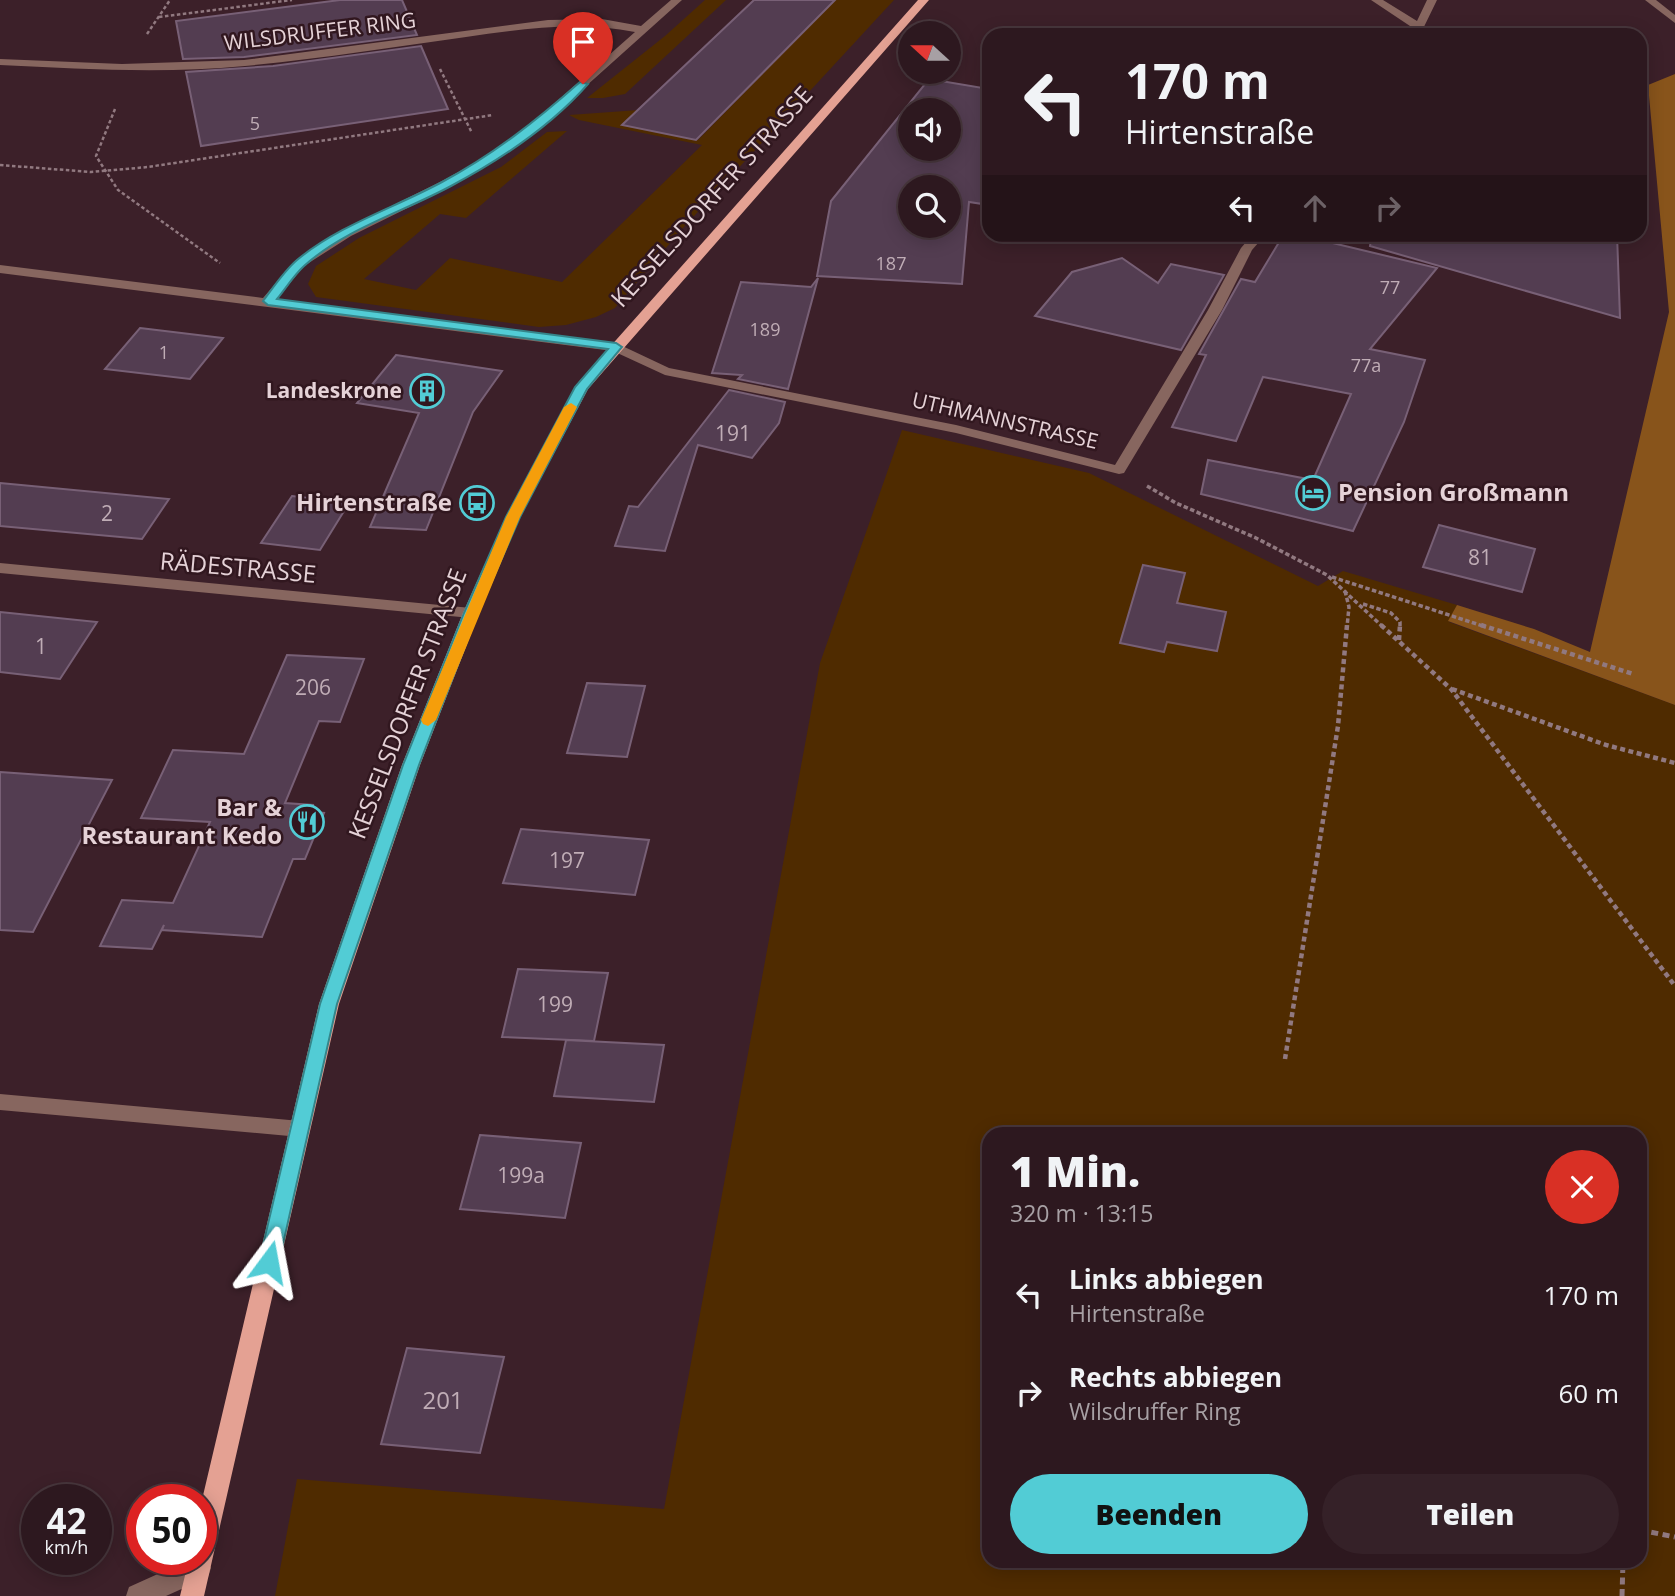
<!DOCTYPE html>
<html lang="de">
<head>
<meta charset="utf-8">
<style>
	body { margin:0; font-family:"Open Sans",sans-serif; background:#352128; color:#f1f3f6; height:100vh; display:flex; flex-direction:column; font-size:26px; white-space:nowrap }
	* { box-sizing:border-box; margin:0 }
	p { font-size:23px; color:#a7a0a4 }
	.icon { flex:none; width:38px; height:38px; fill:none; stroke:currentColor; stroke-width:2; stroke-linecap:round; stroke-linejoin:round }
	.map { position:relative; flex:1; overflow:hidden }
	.side { position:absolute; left:982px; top:1127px; width:665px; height:441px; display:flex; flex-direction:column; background:#2d181f; border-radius:21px; box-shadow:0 4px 18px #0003,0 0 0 2px #48373d }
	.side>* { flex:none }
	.top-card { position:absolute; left:982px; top:28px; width:665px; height:214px; border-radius:21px; box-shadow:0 4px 18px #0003,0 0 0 2px #48373d; background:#2d181f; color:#f1f3f6; overflow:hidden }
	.needle { width:46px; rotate:291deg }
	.buttons { position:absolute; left:898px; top:21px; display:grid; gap:14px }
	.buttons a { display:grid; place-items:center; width:63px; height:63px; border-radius:50%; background:#2d181f; box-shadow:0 4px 18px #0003,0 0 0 2px #48373d; font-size:35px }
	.speed { position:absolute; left:21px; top:1484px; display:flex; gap:14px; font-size:35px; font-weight:700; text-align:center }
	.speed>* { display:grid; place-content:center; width:91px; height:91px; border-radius:50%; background:#2d181f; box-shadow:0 4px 18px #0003,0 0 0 2px #48373d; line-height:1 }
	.speed small { font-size:18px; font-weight:400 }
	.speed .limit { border:10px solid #d22; background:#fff; color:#111 }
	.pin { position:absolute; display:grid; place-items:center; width:60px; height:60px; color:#fff; margin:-72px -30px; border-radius:50% 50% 50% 0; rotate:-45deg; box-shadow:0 0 7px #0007 }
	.pin .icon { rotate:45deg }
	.me { position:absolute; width:77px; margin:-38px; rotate:13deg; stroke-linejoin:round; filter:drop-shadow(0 0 5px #0008) }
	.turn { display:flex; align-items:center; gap:24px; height:147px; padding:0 28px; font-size:32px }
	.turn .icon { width:91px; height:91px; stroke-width:2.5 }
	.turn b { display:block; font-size:49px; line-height:60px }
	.lanes { display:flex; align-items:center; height:66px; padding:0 28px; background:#0003; justify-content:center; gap:35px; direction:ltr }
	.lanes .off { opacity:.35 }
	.round { display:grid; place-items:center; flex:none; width:74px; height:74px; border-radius:37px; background:#352128 }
	.summary { display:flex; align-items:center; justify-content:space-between; height:119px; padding:0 28px }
	h1 { font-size:42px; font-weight:800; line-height:52px }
	.button { display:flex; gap:14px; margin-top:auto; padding:14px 28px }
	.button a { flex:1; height:80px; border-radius:42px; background:#52ccd5; color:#111; font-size:28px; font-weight:800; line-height:80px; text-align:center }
	.button a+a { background:#352128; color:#f1f3f6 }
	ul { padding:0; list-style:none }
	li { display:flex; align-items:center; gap:21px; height:98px; padding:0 28px }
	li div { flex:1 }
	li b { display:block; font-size:26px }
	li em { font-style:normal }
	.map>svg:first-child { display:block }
</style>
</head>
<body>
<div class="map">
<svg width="1675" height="1596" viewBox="0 0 1675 1596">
	<rect width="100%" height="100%" fill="#3c2029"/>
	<!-- green -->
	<g fill="#4f2b00" fill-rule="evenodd">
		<polygon points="705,0 726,0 625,94 603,98 587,98 665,36"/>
		<polygon points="835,0 894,0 683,228 615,308 596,317 566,325 539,327 316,297 308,284 316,266 359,238 501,167 547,132 567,131 466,218 440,214 364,279 416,290 450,258 562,282 702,145 579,120 569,115 639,110 623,125 698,140"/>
		<path d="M902,430L1089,473L1318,586L1343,571L1457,605L1449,622L1675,705V1596H275L297,1479L664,1509L820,663ZM989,1134H1640V1561H989Z"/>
	</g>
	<!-- forest -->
	<polygon fill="#88541b" points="1675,74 1675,705 1448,621 1457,605 1534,629 1590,652 1669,312 1648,85"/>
	<!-- building -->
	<g fill="#533d51" stroke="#786076" stroke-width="2" fill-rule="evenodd">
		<polygon points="340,0 402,0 417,35 244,57 183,59 176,21"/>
		<polygon points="754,0 835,0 696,140 622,125"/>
		<polygon points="421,46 448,109 201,146 186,72 273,66"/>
		<path d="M929,79L989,89V205L969,202L962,284L817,276L831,201ZM910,110H948V149H910ZM910,187H948V226H910Z"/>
		<polygon points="1284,234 1295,234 1437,268 1370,349 1425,360 1404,422 1353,531 1201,494 1208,460 1313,480 1351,394 1263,377 1236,441 1172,427 1206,355 1199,354 1241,279 1255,282"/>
		<polygon points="1372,234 1617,234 1620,318 1370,246"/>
		<polygon points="1122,258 1158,283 1171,264 1224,275 1181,350 1035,316 1072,272"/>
		<polygon points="818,278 788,389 738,379 742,375 712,373 741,282 811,287"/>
		<polygon points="140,328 223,338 190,379 105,369"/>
		<polygon points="396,355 502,371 473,412 426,530 370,527 419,413 357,403"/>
		<polygon points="729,390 785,402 779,423 752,458 698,445 665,551 615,546 629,506 638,507"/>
		<polygon points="0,483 169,499 142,539 0,526"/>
		<polygon points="292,496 349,503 320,550 261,543"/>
		<polygon points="1439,525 1535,549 1522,592 1423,567"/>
		<polygon points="1143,565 1185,573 1177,603 1226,612 1217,651 1167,642 1164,652 1120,643"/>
		<polygon points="0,612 97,622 60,679 0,672"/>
		<polygon points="287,655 364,659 340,722 319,721 285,803 313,805 312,812 324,813 305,859 293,859 262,937 162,930 164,925 152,949 100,946 122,900 173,903 210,822 141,818 173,750 244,754"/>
		<polygon points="587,683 645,686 627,757 567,753"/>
		<polygon points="0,772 112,780 33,932 0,930"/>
		<polygon points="521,829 649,840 635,895 503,883"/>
		<polygon points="518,969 608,973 594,1041 502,1037"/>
		<polygon points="566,1040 664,1045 654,1102 554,1096"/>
		<polygon points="480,1135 581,1143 565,1218 460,1209"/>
		<polygon points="407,1348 504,1357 480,1453 381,1444"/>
	</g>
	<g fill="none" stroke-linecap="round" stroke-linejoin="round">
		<!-- path-far3 -->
		<g stroke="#917980" stroke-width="2.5" stroke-dasharray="3.5 2.5" stroke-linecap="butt">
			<polyline points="159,17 292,0"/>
			<polyline points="147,34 170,0"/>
			<polyline points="440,69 472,133"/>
			<polyline points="115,109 96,156 118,190 220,263"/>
			<polyline points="0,165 91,172 148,167 493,115"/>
		</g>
		<!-- path-far2 -->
		<g stroke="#917980" stroke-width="3.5" stroke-dasharray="4.5 2.5" stroke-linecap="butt">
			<polyline points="1147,486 1176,503 1256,538 1327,575 1383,627"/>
			<polyline points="1332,577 1486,627"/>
			<polyline points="1345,591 1349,607 1347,627"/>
			<polyline points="1363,604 1391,613 1400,622 1400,627"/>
		</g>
		<!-- path-far1 -->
		<g stroke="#917980" stroke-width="4.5" stroke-dasharray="5 3.5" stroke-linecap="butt">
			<polyline points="1381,625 1451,689 1675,986"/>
			<polyline points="1481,625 1633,674"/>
			<polyline points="1399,640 1400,625"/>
			<polyline points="1452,689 1606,745 1675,763"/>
			<polyline points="1285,1059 1338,726 1347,625"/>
		</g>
		<!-- path -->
		<g stroke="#917980" stroke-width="5" stroke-dasharray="7 4.5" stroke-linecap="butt">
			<polyline points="1640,1530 1675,1537"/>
			<polyline points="1622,1596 1623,1561"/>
		</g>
		<!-- minor -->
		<g fill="#87665f" fill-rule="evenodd">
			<path d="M671,0H682L546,122L501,157L450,187L351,236L304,266L276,300L616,343L669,368L956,425L1115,465L1208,310L1241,248L1253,234H1266L1252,250L1222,310L1124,473L1119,474L956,433L665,375L613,351L0,273V265L263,298L296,260L343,230L442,181L493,153L538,118L635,32C578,21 523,29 466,37C393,47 319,59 245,66C163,74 81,69 0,65V59L122,64L244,60L548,20L602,19L641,26Z"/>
			<polygon points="1371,0 1383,0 1417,21 1427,0 1437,0 1420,35 1410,35 1413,28"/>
			<polygon points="1645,0 1656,0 1675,15 1675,23"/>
			<polygon points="0,563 471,608 479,613 471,618 0,573"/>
			<polygon points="0,1094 300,1121 307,1123 310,1129 307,1135 300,1137 0,1110"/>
			<polygon points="201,1557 208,1559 211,1568 208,1577 166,1596 126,1596 129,1587 191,1559 201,1559"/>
		</g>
		<!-- major -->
		<polygon fill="#e4a193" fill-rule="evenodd" points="918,0 929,0 588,389 520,517 479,613 420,765 339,1004 204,1596 180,1596 189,1559 201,1559 201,1504 319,1004 402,765 463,613 506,517 577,384"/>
	</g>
	<!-- route -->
	<path fill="#52ccd5" stroke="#35858a" stroke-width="2" d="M580,82L588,84C551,126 500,160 451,186C403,212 345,229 304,266C294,275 286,288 277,299L616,343L622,347L587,389L520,517L478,613L419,765L337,1004L279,1262L276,1269L269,1271L262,1269L259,1262L320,1004L403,765L464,613L506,517L575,387L608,349L268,305L263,301C273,288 284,271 297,260C339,225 394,208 442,182C493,155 537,120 580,82Z"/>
	<!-- slow -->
	<polygon fill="#f59e0b" points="571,403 577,407 520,517 436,720 428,726 423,724 421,720 506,517 564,407"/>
	<!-- icons -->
	<defs>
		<g id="building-ring" transform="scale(1.75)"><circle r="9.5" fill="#31171f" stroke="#52ccd5" stroke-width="1.5"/><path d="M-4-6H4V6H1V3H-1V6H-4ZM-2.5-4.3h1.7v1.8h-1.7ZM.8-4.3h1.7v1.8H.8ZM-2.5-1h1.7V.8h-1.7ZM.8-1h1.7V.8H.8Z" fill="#52ccd5"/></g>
		<g id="hotel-ring" transform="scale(1.75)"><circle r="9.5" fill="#31171f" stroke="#52ccd5" stroke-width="1.5"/><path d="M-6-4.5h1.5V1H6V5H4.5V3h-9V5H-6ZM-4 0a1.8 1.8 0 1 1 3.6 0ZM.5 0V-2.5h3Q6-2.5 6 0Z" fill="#52ccd5"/></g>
		<g id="bus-ring" transform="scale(1.75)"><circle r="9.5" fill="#31171f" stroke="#52ccd5" stroke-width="1.5"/><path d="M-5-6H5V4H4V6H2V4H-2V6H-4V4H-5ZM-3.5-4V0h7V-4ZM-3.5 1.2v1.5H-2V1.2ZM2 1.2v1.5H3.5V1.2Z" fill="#52ccd5"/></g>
		<g id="restaurant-ring" transform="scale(1.75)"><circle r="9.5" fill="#31171f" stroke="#52ccd5" stroke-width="1.5"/><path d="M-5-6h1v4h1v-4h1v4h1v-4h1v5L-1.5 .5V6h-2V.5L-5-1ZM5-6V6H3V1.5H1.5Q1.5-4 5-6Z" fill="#52ccd5"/></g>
	</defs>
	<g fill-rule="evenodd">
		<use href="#building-ring" x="427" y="391"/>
		<use href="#hotel-ring" x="1313" y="493"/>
		<use href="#bus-ring" x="477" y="503"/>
		<use href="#restaurant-ring" x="307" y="822"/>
	</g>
	<g text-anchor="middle" stroke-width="5" stroke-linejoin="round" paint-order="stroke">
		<!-- far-number labels -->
		<g font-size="18" fill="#c0adb6">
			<text x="255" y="130">5</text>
			<text x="891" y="270">187</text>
			<text x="1390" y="294">77</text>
			<text x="765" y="336">189</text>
			<text x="164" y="359">1</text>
			<text x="1366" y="372">77a</text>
		</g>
		<!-- far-street labels -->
		<g font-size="21" fill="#e5d2d7" stroke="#31171f">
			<text transform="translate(320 32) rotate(-7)" y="7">WILSDRUFFER RING</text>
			<text transform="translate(1005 421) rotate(13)" y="7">UTHMANNSTRASSE</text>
		</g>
		<!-- far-poi labels -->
		<g font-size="21" font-weight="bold" fill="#e5d2d7" stroke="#31171f" text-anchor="end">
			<text x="402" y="398">Landeskrone</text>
		</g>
		<!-- number labels -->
		<g font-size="21" fill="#c0adb6">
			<text x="733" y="441">191</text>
			<text x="107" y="521">2</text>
			<text x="1480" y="565">81</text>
			<text x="41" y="654">1</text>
			<text x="313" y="695">206</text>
			<text x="567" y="868">197</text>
			<text x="555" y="1012">199</text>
			<text x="521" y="1183">199a</text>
		</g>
		<!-- street labels -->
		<g font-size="24" fill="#e5d2d7" stroke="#31171f">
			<text transform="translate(712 197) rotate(-48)" y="8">KESSELSDORFER STRASSE</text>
			<text transform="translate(238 568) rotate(5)" y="8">RÄDESTRASSE</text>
			<text transform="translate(408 704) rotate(-69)" y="8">KESSELSDORFER STRASSE</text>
		</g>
		<!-- poi labels -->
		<g font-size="24" font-weight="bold" fill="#e5d2d7" stroke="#31171f" text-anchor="end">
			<text x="1338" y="501" text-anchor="start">Pension Großmann</text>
			<text x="452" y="511">Hirtenstraße</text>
			<text x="282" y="816">Bar &amp;<tspan x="282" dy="28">Restaurant Kedo</tspan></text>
		</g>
		<!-- near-number labels -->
		<g font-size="24" fill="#c0adb6">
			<text x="443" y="1409">201</text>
		</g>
	</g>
</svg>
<div class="buttons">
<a><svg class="needle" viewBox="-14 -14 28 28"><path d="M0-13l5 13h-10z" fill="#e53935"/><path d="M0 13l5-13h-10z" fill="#a7a0a4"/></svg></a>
<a><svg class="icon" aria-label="sound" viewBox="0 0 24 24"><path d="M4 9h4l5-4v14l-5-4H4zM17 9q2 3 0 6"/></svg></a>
<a><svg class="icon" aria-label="search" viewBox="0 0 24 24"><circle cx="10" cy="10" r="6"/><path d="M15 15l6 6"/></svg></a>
</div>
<div class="speed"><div>42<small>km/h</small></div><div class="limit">50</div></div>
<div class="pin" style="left:583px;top:84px;background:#d93025"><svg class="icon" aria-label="arrive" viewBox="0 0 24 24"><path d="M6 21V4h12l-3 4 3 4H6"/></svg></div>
<svg class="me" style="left:269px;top:1262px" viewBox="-20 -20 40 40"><path d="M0-17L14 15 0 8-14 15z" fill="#52ccd5" stroke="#fff" stroke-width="4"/></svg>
<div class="top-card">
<div class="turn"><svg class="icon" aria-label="left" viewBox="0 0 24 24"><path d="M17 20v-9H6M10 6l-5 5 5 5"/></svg><div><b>170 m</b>Hirtenstraße</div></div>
<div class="lanes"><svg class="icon" aria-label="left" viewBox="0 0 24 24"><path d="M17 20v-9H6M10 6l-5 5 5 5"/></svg><svg class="icon off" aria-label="ahead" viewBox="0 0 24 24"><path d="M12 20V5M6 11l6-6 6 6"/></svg><svg class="icon off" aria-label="right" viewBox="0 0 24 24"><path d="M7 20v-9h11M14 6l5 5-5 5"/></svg></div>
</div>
<section class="side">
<div class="summary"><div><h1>1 Min.</h1><p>320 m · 13:15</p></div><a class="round" style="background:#d93025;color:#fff"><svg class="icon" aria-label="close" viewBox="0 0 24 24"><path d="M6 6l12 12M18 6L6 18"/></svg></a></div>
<ul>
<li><svg class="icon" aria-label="left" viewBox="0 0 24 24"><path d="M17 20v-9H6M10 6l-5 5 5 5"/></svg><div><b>Links abbiegen</b><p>Hirtenstraße</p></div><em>170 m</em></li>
<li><svg class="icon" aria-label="right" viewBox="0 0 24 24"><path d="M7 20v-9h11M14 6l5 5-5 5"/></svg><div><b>Rechts abbiegen</b><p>Wilsdruffer Ring</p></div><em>60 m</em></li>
</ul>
<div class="button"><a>Beenden</a><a>Teilen</a></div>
</section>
</div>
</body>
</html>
